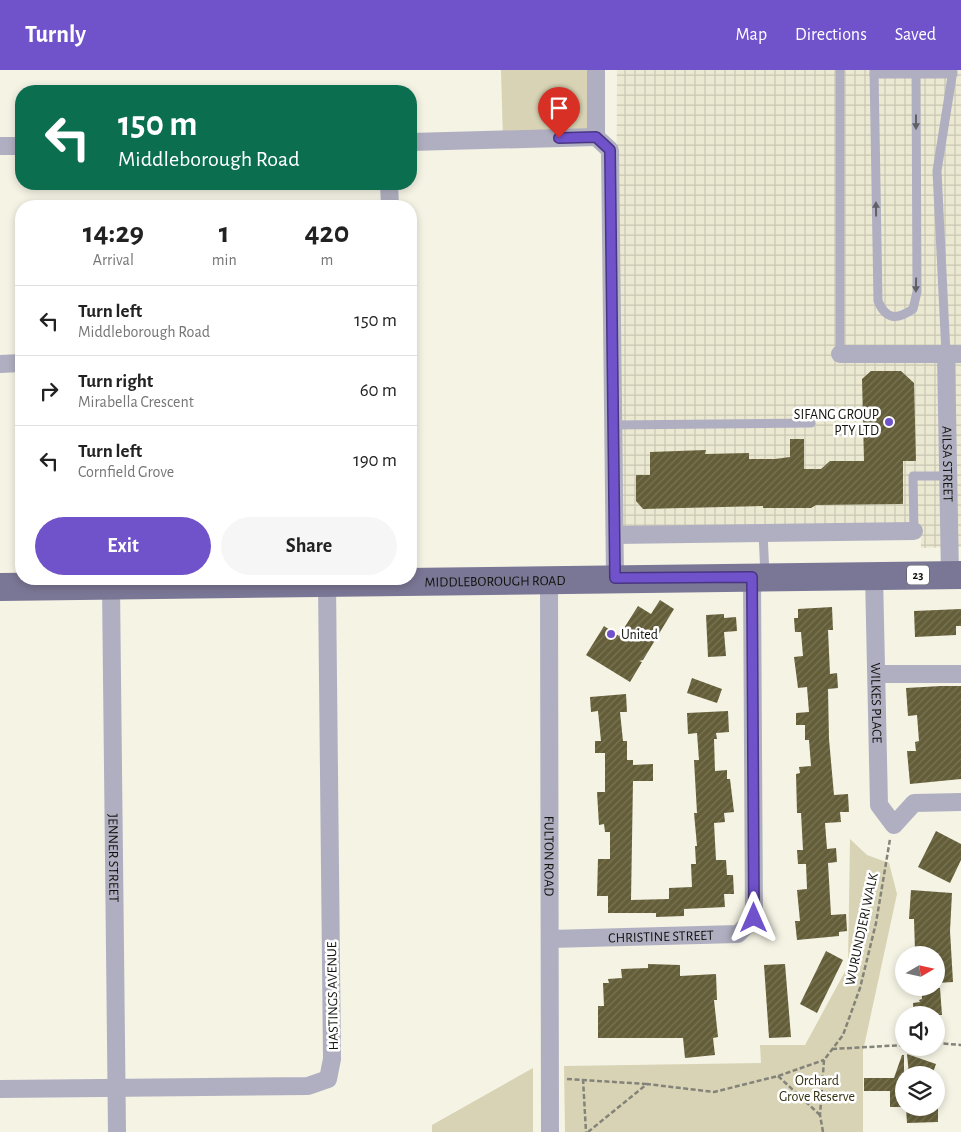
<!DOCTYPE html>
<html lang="en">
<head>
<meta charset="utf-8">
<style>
	body { margin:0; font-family:"Alegreya Sans",sans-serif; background:#f6f6f6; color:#222; height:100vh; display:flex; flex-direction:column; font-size:19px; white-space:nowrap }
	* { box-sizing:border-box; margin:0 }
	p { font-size:16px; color:#767676 }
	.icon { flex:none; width:28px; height:28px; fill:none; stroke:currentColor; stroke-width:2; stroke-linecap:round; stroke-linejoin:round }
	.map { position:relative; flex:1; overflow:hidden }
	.sheet { position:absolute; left:15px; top:130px; width:402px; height:385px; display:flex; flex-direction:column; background:#fff; border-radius:20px; box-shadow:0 2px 8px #0003 }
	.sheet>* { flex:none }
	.top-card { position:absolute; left:15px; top:15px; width:402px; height:105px; border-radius:20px; box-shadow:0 2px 8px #0003; background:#0b6e4f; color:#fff; overflow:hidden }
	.needle { width:32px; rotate:81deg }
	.fabs { position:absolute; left:895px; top:876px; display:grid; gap:10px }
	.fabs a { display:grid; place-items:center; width:50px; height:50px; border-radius:50%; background:#fff; box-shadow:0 2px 8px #0003; font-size:25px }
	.pin { position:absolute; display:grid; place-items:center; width:42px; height:42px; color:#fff; margin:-51px -21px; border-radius:50% 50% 50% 0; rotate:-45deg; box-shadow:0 0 5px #0007 }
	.pin .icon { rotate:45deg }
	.me { position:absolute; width:55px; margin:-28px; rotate:0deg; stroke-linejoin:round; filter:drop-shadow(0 0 4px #0008) }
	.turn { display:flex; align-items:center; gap:18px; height:105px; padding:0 20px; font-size:22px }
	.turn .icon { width:65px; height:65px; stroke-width:2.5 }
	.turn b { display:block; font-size:35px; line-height:42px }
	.eta { display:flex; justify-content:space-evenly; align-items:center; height:85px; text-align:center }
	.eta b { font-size:30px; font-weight:600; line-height:35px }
	.button { display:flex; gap:10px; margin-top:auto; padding:10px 20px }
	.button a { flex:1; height:58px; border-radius:30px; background:#7052cb; color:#fff; font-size:20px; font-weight:600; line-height:58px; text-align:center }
	.button a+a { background:#f6f6f6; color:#222 }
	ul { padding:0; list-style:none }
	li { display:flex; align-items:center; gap:15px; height:70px; padding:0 20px; border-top:1px solid #e0e0e0 }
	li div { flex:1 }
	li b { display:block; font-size:19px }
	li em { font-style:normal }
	header { display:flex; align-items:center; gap:30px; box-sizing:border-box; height:70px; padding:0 25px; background:#7052cb; color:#fff }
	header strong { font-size:24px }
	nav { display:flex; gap:28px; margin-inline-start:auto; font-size:18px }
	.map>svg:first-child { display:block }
</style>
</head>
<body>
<header>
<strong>Turnly</strong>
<nav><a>Map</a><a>Directions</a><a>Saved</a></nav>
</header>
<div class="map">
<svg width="961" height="1062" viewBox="0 0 961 1062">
	<defs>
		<pattern id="industrial-grid" width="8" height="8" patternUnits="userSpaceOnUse" patternTransform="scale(1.25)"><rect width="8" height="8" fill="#ece9d2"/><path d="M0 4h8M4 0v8" fill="none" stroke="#c9c7b3"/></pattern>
		<pattern id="building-hatch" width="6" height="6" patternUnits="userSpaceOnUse" patternTransform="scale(1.25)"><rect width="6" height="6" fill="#645e38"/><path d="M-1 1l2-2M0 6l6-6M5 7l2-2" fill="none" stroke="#797458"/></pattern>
	</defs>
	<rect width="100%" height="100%" fill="#f5f3e4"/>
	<!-- industrial -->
	<polygon fill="url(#industrial-grid)" points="617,0 961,0 961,477 921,478 921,461 615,465"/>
	<!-- park -->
	<g fill="#d8d3b4">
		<polygon points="501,0 596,0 596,67 503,70"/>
		<polygon points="850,769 867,785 889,793 897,824 863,981 863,1062 565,1062 564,996 761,993 760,975 805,975 848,896"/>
		<polygon points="533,998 533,1062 432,1062 432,1055"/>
	</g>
	<!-- building -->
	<g fill="url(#building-hatch)">
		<polygon points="871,301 901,301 914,313 916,391 903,391 903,434 816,435 811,438 763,438 763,436 643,439 636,431 636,405 650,405 650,382 706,380 705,384 749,383 749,389 775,389 790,387 790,369 804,369 804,399 821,399 830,391 864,391 862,309"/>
		<polygon points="660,530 674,539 643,590 639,591 642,592 630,612 586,585 604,556 619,566 638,536 651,544"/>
		<polygon points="832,537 833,560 828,560 830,604 837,603 838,618 828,619 829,669 834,725 848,724 849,742 840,742 841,752 825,753 827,779 836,778 837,792 828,793 831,845 846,844 847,861 839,862 839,866 797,870 795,851 800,851 797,820 807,819 806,794 798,794 797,780 803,780 801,743 797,743 796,704 800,703 799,697 811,696 809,670 805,670 805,655 796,655 796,643 809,642 807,617 798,618 794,587 803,586 801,562 795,562 794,548 798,548 798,539"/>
		<polygon points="961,539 961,556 956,556 956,565 915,567 914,541"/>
		<polygon points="724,544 724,548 736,547 737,561 724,562 726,586 708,587 706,545"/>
		<polygon points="692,608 722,619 717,633 687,623"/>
		<polygon points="941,616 961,616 961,709 910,714 907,681 916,681 915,672 919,671 917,645 908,646 906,618"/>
		<polygon points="626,624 627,642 620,642 623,671 627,671 627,690 633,690 633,695 653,694 653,711 633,711 631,830 669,829 669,818 692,817 691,794 696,794 695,776 697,776 694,743 697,743 694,690 699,690 697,663 688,664 687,643 728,641 729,662 716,663 717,669 714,669 715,701 727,700 727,709 730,709 734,742 724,743 725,752 714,753 716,790 726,790 727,805 733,805 734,824 724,824 725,837 684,839 684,846 656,847 656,843 608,843 608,826 597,826 598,789 610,789 610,762 605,762 604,754 599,755 597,722 605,722 605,683 595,683 595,671 601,671 598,641 591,642 590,627"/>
		<polygon points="936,761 961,774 961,790 950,813 918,797"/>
		<polygon points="911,820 952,823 950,861 953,912 936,913 936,885 923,885 922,881 915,881 914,849 909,849"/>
		<polygon points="826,881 843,890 817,943 800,934"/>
		<polygon points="648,894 680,895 680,906 716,904 717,930 714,930 718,967 713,968 715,985 685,988 683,968 598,968 598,936 604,936 603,913 609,913 608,909 622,908 621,899 648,898"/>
		<polygon points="785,894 791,967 769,968 764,895"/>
		<polygon points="922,918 940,918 942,945 914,945 913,933 920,932 919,930 922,929"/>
		<polygon points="907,984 936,994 932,1005 909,1005"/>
		<polygon points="902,985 904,985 904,1037 890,1037 890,1021 864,1021 864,1008 894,1008"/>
		<polygon points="906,1038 938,1038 938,1052 907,1053"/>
	</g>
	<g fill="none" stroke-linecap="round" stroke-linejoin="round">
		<!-- path -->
		<g stroke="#848379" stroke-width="2.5" stroke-dasharray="5 2.5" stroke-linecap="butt">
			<polyline points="936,973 961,975"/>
			<polyline points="832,979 904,975"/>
			<polyline points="778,1006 820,1045"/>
			<polyline points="567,1009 646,1014"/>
			<polyline points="583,1009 586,1062"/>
			<polyline points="588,1062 647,1014 714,1022 778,1006 824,990"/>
			<polyline points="823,1062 820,1045 824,990 843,965 860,918 876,853 890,769"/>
		</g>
		<!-- lane -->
		<g stroke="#b0afc1" stroke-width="9">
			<path d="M874,0L878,231C886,250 897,250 913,239L917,222L916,0"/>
			<polyline points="874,4 953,4"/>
			<polyline points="840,284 840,0"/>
			<polyline points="946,284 937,101 953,0"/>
			<polyline points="614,355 811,353"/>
			<polyline points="914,461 913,406 948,406"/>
			<polyline points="763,463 765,505"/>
		</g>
		<!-- street -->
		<g stroke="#b0afc1" stroke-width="18">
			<polyline points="596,0 596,67"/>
			<polyline points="596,67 610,80 615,508"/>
			<polyline points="411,72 596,67"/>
			<polyline points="0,76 21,76"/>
			<polyline points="389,114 390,136"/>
			<polyline points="840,284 961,284"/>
			<path id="s1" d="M946,284L950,505"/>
			<polyline points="0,294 21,293"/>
			<polyline points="615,465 914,461"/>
			<path id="s2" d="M874,505L879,735L894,755L914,733L961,732"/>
			<path id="s3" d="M549,510L550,1062"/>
			<path id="s4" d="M111,516L117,1062"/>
			<polyline points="877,604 961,604"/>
			<path id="s5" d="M550,869L738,864L754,848L752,507"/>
			<polyline points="0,1019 308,1016 328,1009 332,989 327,513"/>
		</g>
		<!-- primary -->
		<path stroke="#7a7695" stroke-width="28" id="s6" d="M0,517L961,505"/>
	</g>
	<!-- one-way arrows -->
	<defs><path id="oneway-solid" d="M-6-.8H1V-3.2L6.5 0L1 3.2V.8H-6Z" transform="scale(1.25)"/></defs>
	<g fill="#606066">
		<use href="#oneway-solid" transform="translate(916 52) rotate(90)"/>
		<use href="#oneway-solid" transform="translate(876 139) rotate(-91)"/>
		<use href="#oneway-solid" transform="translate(916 215) rotate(91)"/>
	</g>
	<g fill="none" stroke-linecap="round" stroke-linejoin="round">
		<!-- route casing -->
		<g stroke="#493584" stroke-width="12">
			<polyline id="route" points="559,68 596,67 610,80 615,508 752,507 754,848"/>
		</g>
		<!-- route -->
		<use href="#route" stroke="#7052cb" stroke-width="9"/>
	</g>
	<!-- markers -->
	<g fill="#7052cb" stroke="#fff" stroke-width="2">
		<circle cx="889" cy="352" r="5"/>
		<circle cx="611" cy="564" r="5"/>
	</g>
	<g text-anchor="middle" stroke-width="5" stroke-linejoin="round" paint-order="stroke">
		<!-- shield labels -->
		<rect fill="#fff" stroke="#585855" stroke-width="1" x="907" y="495.5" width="22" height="19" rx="4"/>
		<g font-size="12" font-weight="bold" fill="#11110c">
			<text x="918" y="509">23</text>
		</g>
		<!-- poi labels -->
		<g font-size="14" fill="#11110c" stroke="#fff" text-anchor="end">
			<text x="879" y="349">SIFANG GROUP<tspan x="879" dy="16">PTY LTD</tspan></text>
			<text x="621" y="569" text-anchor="start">United</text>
		</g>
		<!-- street labels -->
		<g font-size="14" fill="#11110c" stroke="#fff">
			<text dy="5" stroke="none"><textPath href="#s1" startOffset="110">AILSA STREET</textPath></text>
			<text dy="5" stroke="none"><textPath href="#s6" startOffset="495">MIDDLEBOROUGH ROAD</textPath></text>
			<text dy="5" stroke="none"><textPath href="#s2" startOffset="128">WILKES PLACE</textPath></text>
			<text dy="5" stroke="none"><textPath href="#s3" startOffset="276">FULTON ROAD</textPath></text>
			<text dy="5" stroke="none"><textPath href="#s4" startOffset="272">JENNER STREET</textPath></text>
			<text transform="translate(861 859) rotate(-78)" y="5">WURUNDJERI WALK</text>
			<text dy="5" stroke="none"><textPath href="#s5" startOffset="111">CHRISTINE STREET</textPath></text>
			<text transform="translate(332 926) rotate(-91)" y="5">HASTINGS AVENUE</text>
		</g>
		<!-- park labels -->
		<g font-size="14" fill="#36310e" stroke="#fff">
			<text x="817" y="1015">Orchard<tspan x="817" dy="16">Grove Reserve</tspan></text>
		</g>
	</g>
</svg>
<div class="fabs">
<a><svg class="needle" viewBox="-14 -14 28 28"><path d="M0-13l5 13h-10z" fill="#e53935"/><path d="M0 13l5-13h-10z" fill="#767676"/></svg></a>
<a><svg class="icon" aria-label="sound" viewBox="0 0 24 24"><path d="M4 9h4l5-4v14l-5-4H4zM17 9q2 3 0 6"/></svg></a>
<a><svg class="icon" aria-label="layers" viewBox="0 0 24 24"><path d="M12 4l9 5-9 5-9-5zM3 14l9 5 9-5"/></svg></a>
</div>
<div class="pin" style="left:559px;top:68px;background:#d93025"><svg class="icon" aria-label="arrive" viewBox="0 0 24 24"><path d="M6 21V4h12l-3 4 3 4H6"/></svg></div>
<svg class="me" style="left:754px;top:848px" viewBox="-20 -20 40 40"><path d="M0-17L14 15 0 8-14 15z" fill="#7052cb" stroke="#fff" stroke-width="4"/></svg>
<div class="top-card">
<div class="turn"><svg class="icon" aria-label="left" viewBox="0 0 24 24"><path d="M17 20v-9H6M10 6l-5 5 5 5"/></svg><div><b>150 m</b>Middleborough Road</div></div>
</div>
<section class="sheet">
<div class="eta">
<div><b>14:29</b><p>Arrival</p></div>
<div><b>1</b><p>min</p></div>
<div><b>420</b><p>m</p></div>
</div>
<ul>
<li><svg class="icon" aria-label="left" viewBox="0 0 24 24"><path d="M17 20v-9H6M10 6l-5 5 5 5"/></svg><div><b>Turn left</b><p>Middleborough Road</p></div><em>150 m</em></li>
<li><svg class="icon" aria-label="right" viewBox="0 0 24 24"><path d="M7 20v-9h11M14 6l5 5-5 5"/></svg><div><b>Turn right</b><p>Mirabella Crescent</p></div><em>60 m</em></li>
<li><svg class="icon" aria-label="left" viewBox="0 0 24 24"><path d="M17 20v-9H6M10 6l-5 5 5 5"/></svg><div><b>Turn left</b><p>Cornfield Grove</p></div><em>190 m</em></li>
</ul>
<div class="button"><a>Exit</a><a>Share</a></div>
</section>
</div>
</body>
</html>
